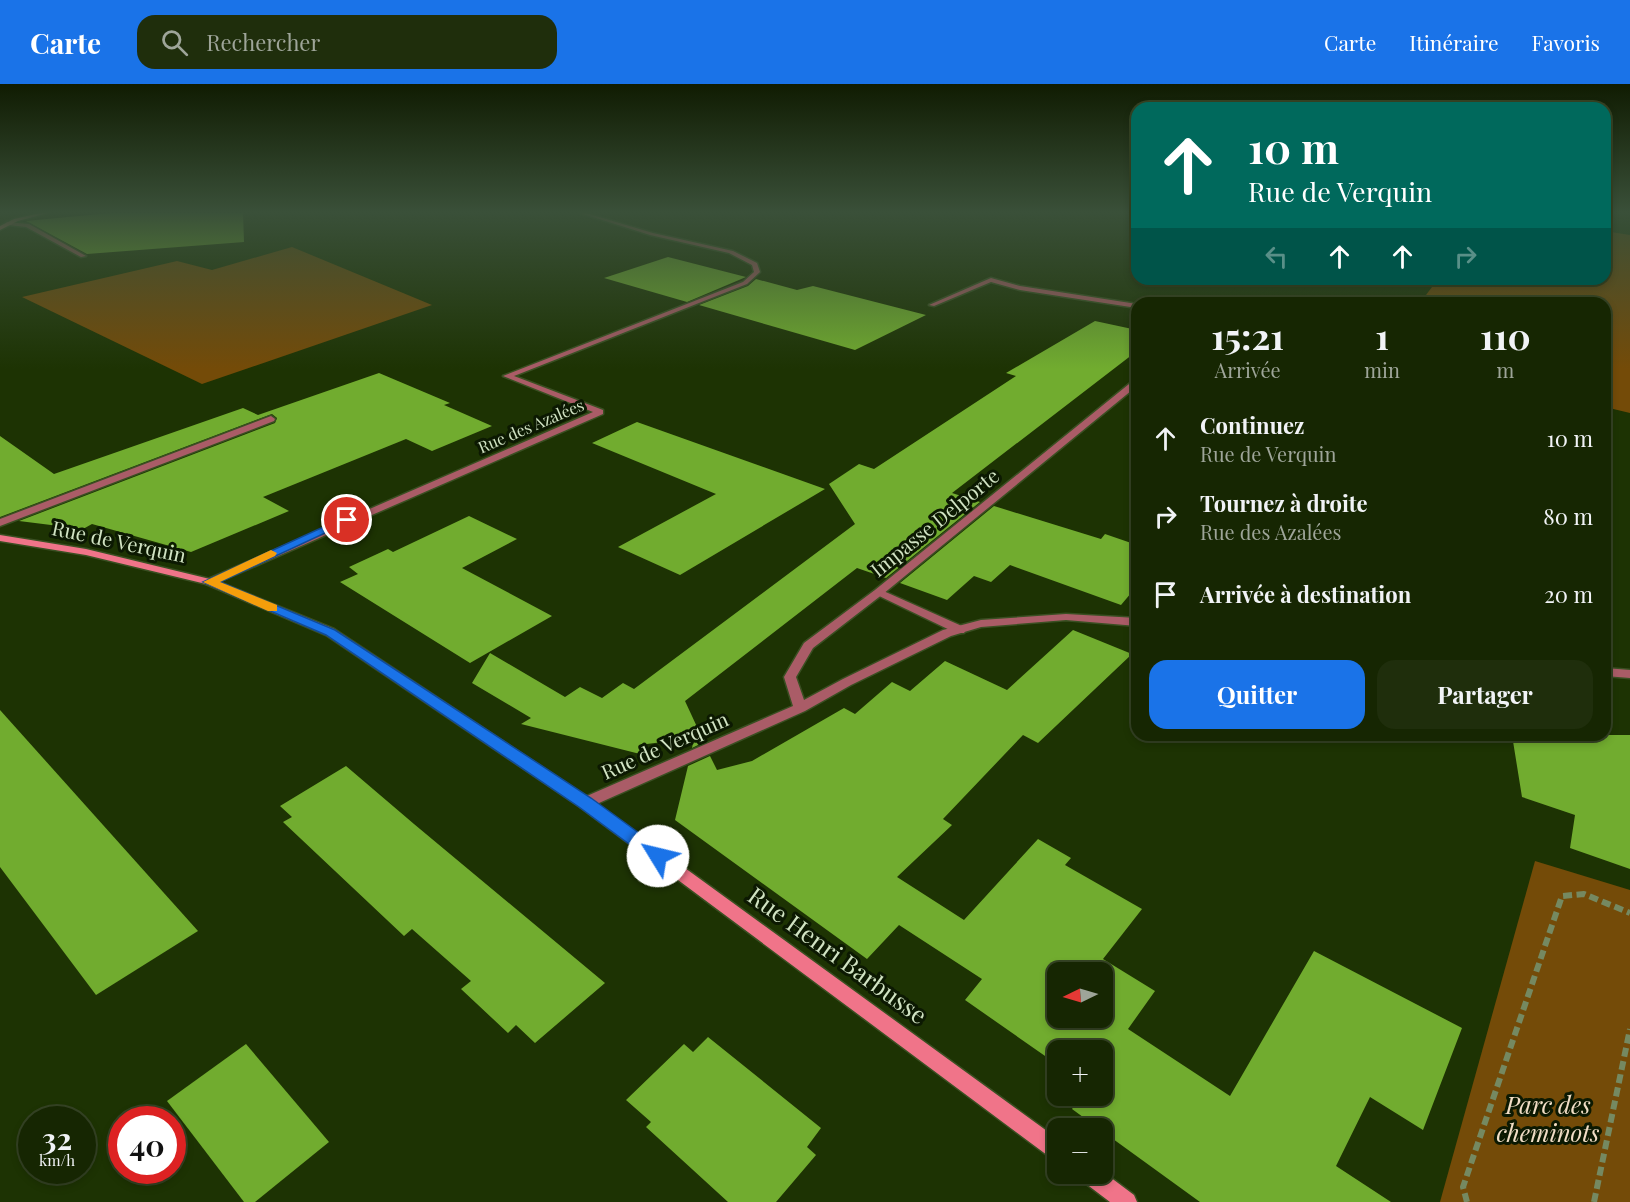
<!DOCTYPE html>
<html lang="fr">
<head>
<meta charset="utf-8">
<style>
	body { margin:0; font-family:"Playfair Display",serif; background:#1f2e0c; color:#f1f3f6; height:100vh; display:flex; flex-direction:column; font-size:22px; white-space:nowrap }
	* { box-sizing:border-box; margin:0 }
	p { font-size:20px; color:#9ea599 }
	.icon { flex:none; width:33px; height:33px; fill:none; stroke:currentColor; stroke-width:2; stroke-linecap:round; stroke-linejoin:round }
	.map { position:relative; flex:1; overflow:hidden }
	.side { position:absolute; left:1131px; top:213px; width:480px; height:444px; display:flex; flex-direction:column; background:#162602; border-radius:18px; box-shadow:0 3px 9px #0003,0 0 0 2px #354324 }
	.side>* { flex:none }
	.hud { position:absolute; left:1131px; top:18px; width:480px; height:183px; border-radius:18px; box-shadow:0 3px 9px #0003,0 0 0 2px #354324; background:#00695c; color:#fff; overflow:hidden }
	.needle { width:39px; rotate:265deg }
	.tools { position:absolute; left:1047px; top:878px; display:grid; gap:12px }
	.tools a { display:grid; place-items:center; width:66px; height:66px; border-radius:12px; background:#162602; box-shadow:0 3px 9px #0003,0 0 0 2px #354324; font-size:30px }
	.speed { position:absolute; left:18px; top:1022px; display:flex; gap:12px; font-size:30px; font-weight:700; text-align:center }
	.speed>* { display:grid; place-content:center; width:78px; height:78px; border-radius:50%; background:#162602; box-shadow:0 3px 9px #0003,0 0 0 2px #354324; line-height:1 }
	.speed small { font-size:15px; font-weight:400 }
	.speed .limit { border:9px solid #d22; background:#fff; color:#111 }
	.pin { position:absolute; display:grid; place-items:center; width:51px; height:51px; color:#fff; margin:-26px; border:3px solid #fff; border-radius:50%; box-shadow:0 2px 6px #0007 }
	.me { position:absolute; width:66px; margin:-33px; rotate:306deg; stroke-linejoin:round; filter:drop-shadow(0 0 4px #0008) }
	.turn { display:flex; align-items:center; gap:21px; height:126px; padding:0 18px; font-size:27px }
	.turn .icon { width:78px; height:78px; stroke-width:2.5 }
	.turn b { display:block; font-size:42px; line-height:51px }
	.lanes { display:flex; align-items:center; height:57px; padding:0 18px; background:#0003; justify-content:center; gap:30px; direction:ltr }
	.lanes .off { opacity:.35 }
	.eta { display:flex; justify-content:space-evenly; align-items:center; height:102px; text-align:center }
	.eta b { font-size:36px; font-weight:700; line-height:42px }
	.cta { display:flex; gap:12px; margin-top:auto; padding:12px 18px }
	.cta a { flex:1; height:69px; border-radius:18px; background:#1a73e8; color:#fff; font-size:24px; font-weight:700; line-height:69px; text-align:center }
	.cta a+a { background:#1f2e0c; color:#f1f3f6 }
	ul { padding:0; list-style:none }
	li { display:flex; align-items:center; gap:18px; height:78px; padding:0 18px }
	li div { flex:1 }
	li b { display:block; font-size:22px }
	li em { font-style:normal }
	header { display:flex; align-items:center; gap:36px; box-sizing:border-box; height:84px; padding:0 30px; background:#1a73e8; color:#fff }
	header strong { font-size:28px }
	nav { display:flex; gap:33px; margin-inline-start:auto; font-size:21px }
	.search { width:420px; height:54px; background:#1f2e0c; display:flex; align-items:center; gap:15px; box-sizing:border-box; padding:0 21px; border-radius:18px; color:#9ea599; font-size:22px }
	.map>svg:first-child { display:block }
</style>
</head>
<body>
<header>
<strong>Carte</strong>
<div class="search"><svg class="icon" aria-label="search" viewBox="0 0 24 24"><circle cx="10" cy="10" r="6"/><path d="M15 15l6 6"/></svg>Rechercher</div>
<nav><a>Carte</a><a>Itinéraire</a><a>Favoris</a></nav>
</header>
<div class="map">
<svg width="1630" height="1118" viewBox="0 0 1630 1118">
	<rect width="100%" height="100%" fill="#1d3303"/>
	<!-- green -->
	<g fill="#744b08">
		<polygon points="1605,147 1630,151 1630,329 1605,323 1605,219 1420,219 1438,195 1605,195"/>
		<polygon points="292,163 432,221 202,300 22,213 177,177 212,186"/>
		<polygon points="1535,777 1630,806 1630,1118 1440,1118"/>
	</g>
	<!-- building -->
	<g fill="#71ac2f" fill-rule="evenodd">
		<polygon points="110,129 243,129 244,158 87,170 26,137"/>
		<polygon points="668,173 746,193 687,218 604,194"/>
		<polygon points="756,195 797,206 813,202 926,231 855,266 699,221 748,202"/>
		<polygon points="1095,237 1137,246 1137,267 952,409 980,418 886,494 857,484 685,617 704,658 692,664 694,654 647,660 644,671 521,640 531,634 472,599 490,569 565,613 580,603 602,614 623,599 634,605 855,440 829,400 859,380 874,385 1016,292 1006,289"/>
		<polygon points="379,289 450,319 444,321 492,342 432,367 406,355 263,413 289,427 191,468 92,440 83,445 19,437 275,339 277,334 272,330 0,433 0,352 54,390 243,324 258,331"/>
		<polygon points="637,338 825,405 680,491 618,463 716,410 592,359"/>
		<polygon points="994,422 1101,455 1105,450 1137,461 1137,502 1121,521 1010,481 991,498 974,492 947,516 900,499"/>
		<polygon points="469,432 517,455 462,484 552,532 470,579 340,498 358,490 349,483 388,465 393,468"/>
		<path d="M1073,546L1132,570L1038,659L1023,651L943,735L952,741L897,793L964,836L1038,755L1071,774L1065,781L1142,825L1103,875L1155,907L1128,945L1230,1012L1314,867L1462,944L1423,1046L1370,1013L1336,1082L1391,1118H1200L1102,1047V1044H1098L1072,1025L1082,1011H1102V966H1058V981L965,916L982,895L899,841L867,875L675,736L688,682L710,672L717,686L752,677L844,624L855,630L892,598L910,607L945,577L1007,606ZM1058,888H1102V933H1058Z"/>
		<polygon points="0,626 198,847 96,911 0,783"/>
		<polygon points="1512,651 1630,651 1630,785 1570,764 1575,731 1522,713"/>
		<polygon points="346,682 414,740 605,899 535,959 516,941 508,949 461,905 471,897 412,845 404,852 283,738 292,733 280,722"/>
		<polygon points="708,953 821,1044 807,1063 816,1071 776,1118 728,1118 646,1043 651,1038 626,1016 684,960 693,968"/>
		<polygon points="246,960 329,1058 255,1118 244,1118 167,1017"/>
	</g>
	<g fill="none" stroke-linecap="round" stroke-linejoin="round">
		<!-- lane casing -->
		<g stroke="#3a4f22" stroke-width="3">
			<g id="lane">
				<polygon points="991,194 1020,202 1137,220 1137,224 1020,206 991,198 934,222 929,221"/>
				<polygon points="271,332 275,335 274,337 0,442 0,435"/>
				<polygon points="879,505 964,543 966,546 964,549 956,549 875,510 873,508"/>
			</g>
		</g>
		<!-- street casing -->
		<g stroke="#3a4f22" stroke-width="3">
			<g id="street">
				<polygon points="580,129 586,129 653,149 733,167 757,179 760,188 747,200 514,292 603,326 603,330 214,500 206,500 204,498 206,496 593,328 503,292 743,198 754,188 752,181 729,169 650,151"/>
				<polygon points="6,138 29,140 86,172 81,173 26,143 8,141"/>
				<polygon points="1134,296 1137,296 1137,302 883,510 813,564 796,593 804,616 843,595 943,546 981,536 1066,530 1137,534 1137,542 1066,536 981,543 951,552 851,601 805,627 590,723 585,724 580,723 578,719 580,715 793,622 784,593 804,559 875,506"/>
				<polygon points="1605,584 1630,586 1630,594 1605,592"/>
			</g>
		</g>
		<!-- secondary casing -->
		<g stroke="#3a4f22" stroke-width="3">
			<g id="secondary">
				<polygon points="40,129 48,129 18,137 0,146 0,142 14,135"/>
				<polygon points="0,451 86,465 214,496 334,545 590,715 1058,1055 1058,1077 1051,1074 580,723 326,551 206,500 86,471 0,457"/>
				<polygon points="1102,1087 1134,1111 1137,1118 1110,1118 1081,1096 1078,1089 1102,1089"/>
			</g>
		</g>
		<!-- path -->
		<g stroke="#758961" stroke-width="6" stroke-dasharray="9 4.5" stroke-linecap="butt">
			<polyline points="1467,1118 1463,1103 1562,812 1584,810 1630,829"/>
			<polyline points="1594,1118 1630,945"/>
		</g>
		<!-- lane -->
		<use href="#lane" fill="#aa5c67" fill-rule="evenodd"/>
		<!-- street -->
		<use href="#street" fill="#aa5c67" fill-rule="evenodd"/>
		<!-- secondary -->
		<use href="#secondary" fill="#f07489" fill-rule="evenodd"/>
	</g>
	<!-- sky -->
	<linearGradient id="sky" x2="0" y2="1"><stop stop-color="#101c02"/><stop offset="0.45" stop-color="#3a5039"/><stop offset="1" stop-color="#3a5039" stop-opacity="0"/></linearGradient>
	<rect width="1630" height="285" fill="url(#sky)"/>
	<!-- route -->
	<polygon fill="#1a73e8" stroke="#114b97" stroke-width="1.5" points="343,434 353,436 220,498 335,546 591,714 665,768 667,772 665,777 652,777 579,723 326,551 203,498"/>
	<!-- slow -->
	<polygon fill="#f59e0b" points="271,466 277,469 275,472 220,498 277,521 277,527 268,527 203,498"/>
	<g text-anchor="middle" stroke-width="6" stroke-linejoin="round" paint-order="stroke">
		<!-- far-street labels -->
		<g font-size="16" fill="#d1e3c3" stroke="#0c1902">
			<text transform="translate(531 342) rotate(-23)" y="6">Rue des Azalées</text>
		</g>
		<!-- street labels -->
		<g font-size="20" fill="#d1e3c3" stroke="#0c1902">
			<text transform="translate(935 439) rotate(-39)" y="7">Impasse Delporte</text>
			<text transform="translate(119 458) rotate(12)" y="7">Rue de Verquin</text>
			<text transform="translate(665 662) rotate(-24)" y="7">Rue de Verquin</text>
		</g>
		<!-- near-street labels -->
		<g font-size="24" fill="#d1e3c3" stroke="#0c1902">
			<text transform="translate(837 872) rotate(36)" y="8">Rue Henri Barbusse</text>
		</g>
		<!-- near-park labels -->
		<g font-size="24" font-style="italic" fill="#f2dec6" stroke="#0c1902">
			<text x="1548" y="1030">Parc des<tspan x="1548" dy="28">cheminots</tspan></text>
		</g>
	</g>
</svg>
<div class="tools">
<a><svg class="needle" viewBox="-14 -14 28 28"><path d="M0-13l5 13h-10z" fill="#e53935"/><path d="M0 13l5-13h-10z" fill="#9ea599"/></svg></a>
<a>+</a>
<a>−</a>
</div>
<div class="speed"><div>32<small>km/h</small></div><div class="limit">40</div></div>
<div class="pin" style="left:347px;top:436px;background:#d93025"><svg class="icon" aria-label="arrive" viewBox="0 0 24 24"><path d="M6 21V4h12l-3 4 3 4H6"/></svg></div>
<svg class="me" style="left:658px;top:772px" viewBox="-20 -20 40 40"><circle r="19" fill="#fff"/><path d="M0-13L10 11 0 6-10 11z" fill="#1a73e8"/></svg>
<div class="hud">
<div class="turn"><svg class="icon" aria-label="ahead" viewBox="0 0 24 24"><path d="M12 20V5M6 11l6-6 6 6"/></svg><div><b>10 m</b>Rue de Verquin</div></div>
<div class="lanes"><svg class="icon off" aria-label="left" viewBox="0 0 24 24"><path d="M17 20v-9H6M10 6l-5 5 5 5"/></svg><svg class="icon" aria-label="ahead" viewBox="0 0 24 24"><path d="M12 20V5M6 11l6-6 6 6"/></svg><svg class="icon" aria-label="ahead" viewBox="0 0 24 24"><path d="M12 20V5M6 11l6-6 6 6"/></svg><svg class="icon off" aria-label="right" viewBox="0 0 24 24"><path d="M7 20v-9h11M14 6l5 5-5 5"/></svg></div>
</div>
<section class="side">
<div class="eta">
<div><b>15:21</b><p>Arrivée</p></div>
<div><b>1</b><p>min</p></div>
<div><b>110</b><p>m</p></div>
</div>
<ul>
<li><svg class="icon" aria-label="ahead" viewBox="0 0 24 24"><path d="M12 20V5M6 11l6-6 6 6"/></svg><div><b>Continuez</b><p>Rue de Verquin</p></div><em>10 m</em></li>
<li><svg class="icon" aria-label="right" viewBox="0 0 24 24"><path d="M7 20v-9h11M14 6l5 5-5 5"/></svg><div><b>Tournez à droite</b><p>Rue des Azalées</p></div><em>80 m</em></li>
<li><svg class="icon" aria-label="arrive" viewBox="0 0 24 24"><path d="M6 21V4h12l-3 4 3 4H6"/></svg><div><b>Arrivée à destination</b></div><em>20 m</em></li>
</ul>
<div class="cta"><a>Quitter</a><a>Partager</a></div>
</section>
</div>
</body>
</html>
